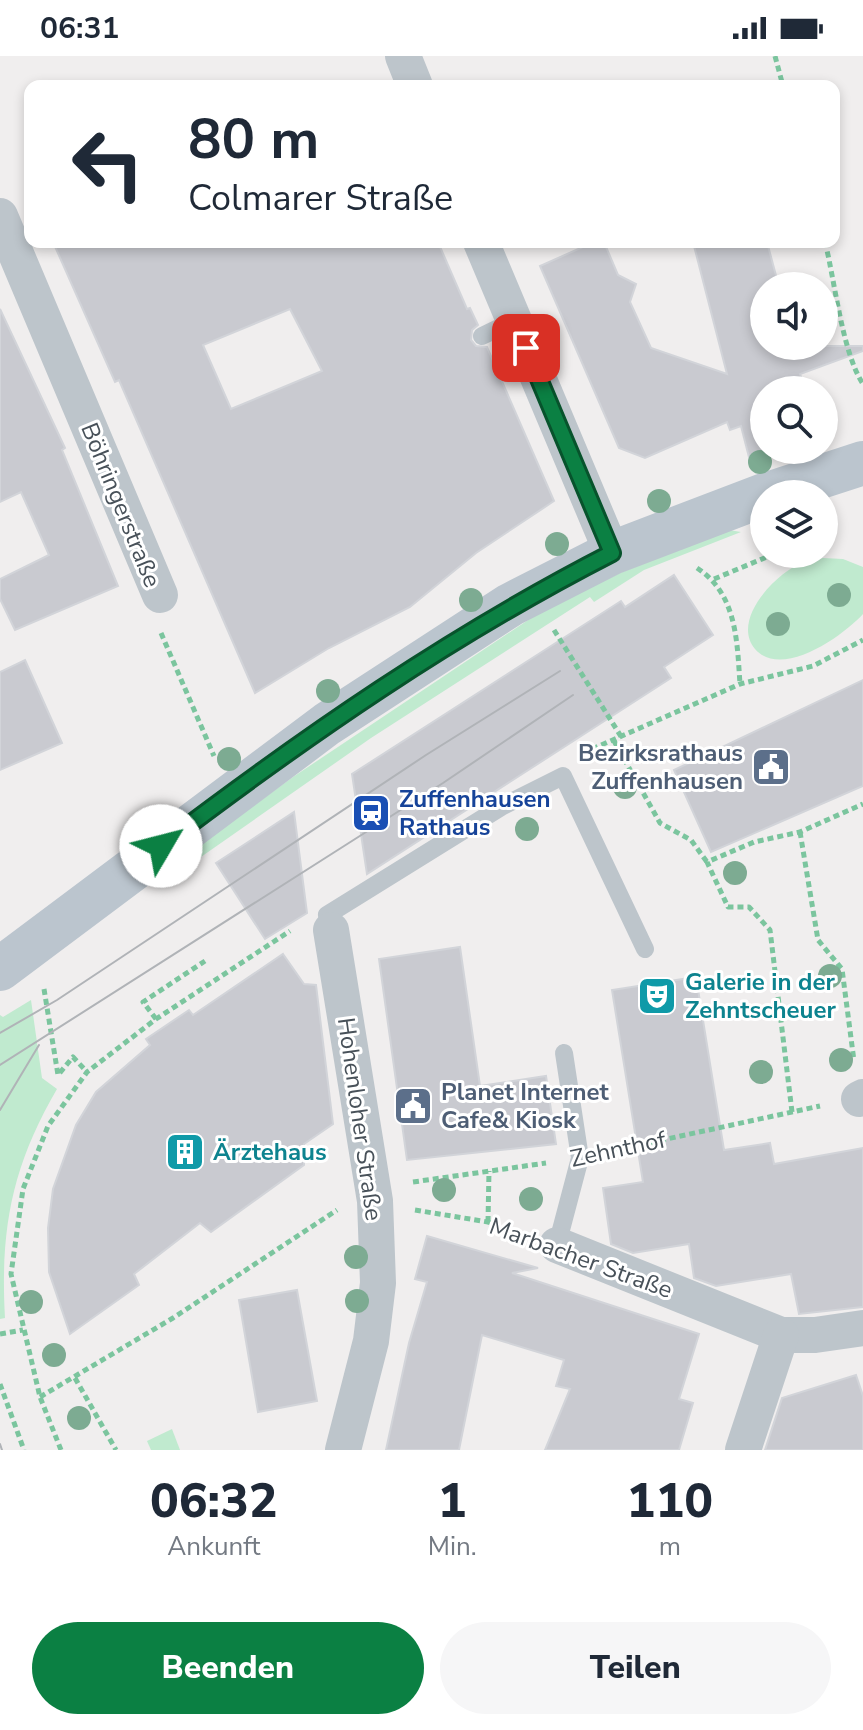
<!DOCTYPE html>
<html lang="de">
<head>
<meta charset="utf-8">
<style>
	body { margin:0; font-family:"Nunito Sans",sans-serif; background:#f6f6f7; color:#1f2937; height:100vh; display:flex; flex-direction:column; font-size:30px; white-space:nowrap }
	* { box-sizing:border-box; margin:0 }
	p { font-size:26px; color:#747a83 }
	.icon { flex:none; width:44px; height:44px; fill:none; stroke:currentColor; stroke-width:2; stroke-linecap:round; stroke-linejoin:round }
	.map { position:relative; height:1394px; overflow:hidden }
	.sheet { display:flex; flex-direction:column; background:#fff; flex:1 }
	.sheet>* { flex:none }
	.top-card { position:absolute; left:24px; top:24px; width:816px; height:168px; border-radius:16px; box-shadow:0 4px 12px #0003; background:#fff; color:#1f2937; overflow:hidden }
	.fabs { position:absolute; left:750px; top:216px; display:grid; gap:16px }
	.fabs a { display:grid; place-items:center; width:88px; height:88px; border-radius:50%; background:#fff; box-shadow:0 4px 12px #0003; font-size:40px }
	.pin { position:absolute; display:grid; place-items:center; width:68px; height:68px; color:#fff; margin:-34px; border-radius:16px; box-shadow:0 4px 12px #0006 }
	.me { position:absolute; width:88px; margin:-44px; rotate:53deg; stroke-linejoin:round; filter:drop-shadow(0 0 6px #0008) }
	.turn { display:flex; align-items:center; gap:28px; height:168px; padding:0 32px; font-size:36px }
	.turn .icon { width:104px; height:104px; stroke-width:2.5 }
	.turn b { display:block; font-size:56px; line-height:68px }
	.eta { display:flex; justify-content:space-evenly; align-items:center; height:136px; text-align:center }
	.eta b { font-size:48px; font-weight:800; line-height:56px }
	.primary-button { display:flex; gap:16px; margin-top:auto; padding:16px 32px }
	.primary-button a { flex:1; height:92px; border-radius:48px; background:#0b8043; color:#fff; font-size:32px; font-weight:800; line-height:92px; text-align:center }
	.primary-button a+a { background:#f6f6f7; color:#1f2937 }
	.status { display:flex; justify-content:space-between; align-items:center; height:56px; padding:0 40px; background:#fff; direction:ltr }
	.status svg { height:22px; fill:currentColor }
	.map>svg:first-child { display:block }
</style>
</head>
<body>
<div class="status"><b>06:31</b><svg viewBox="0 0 49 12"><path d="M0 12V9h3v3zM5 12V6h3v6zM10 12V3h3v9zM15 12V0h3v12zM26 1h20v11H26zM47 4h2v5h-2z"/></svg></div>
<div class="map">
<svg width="863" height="1394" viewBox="0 0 863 1394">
	<rect width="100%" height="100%" fill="#f0eeee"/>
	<!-- green -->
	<g fill="#c0eacf">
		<polygon points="729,474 741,476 644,514 594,546 590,541 371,682 158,831 151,824 293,721 540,556 620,517"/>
		<path d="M823,502L843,503L863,511V558C844,579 782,624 755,593C730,563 778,515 804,506C810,504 817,503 823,502Z"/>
		<path d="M31,944L42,1022L57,1033C12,1110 0,1173 5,1262L0,1263V959L3,961Z"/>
		<polygon points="172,1373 180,1394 151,1394 147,1385"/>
	</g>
	<!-- building -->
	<g fill="#c9cad0" stroke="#d2d4d9" stroke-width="2" fill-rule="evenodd">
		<path d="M53,186H438L467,253L470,252L478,269L472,274L471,284L476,290L487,291L554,445L476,497L410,551L329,592L255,637L119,324L115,326ZM290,253L322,315L231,353L203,289Z"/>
		<polygon points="594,186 604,186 618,219 636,228 630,246 651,292 727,318 693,186 767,186 778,227 764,230 764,290 863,290 863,295 800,318 806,334 764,334 764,412 752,413 741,370 730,374 727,366 645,402 619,392 540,210"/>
		<polygon points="0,253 65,392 62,394 118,530 15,574 0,543 0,523 49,499 21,436 0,446"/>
		<polygon points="674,519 713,579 664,611 671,622 367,818 352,718 621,545 625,551"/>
		<polygon points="25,604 62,687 0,714 0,616"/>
		<polygon points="863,624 863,730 711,796 674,714"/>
		<polygon points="294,756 307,857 265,883 216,807"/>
		<polygon points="460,891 480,1030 546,1020 556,1088 407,1104 379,903"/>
		<polygon points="283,898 304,928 316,929 333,1068 304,1088 304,1109 211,1176 200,1167 134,1218 139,1229 70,1278 49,1216 48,1172 53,1133 76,1069 96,1036 150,989 146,983 189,954 193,959"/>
		<polygon points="696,921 724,1094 770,1087 774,1108 863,1092 863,1251 799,1258 791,1218 716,1230 694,1222 689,1188 633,1197 611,1188 603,1132 643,1126 612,934"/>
		<polygon points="427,1180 538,1212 512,1217 699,1278 679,1343 693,1347 679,1394 545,1394 570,1333 556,1330 564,1304 482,1279 459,1394 386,1394 409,1287 427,1226 415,1223"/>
		<polygon points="297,1234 317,1345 258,1356 239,1244"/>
		<polygon points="856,1319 863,1340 863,1394 765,1394 782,1342"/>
	</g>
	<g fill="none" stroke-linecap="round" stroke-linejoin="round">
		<!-- path -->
		<g stroke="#7bc59e" stroke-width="5" stroke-dasharray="6 4" stroke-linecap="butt">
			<polyline points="775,0 783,30"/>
			<path d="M825,186C835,225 842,296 863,328"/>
			<path d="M697,512C737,538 737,585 740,628"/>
			<polyline points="714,523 774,498"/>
			<polyline points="554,574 622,682"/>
			<polyline points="161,577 214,700"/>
			<polyline points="614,685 660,767 691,784 707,806"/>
			<polyline points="583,697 740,628 813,610 863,584"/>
			<polyline points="800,776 818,884 842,913 854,1005"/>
			<polyline points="44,933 58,1019 73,1001 87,1016"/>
			<polyline points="156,963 143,946 205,905"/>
			<polyline points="792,1056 770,874 749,851 728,851 707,806 754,786 800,776 863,748"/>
			<polyline points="611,1095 820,1050"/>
			<polyline points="413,1126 546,1107"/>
			<polyline points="415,1154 488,1166 519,1176"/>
			<polyline points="488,1166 489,1115"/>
			<polyline points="0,1278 23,1274"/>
			<polyline points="75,1322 116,1394"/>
			<polyline points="0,1328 24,1394"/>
			<polyline points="40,1341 173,1262 337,1154"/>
			<polyline points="61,1394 40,1341 11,1218 23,1133 48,1070 87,1016 156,963 290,875"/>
		</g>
		<!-- lane -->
		<g stroke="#bdc5cb" stroke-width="18">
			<polyline points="482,280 515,264"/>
			<polyline points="331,874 327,859 501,751 563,720 645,893"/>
			<polyline points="557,1189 580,1102 564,997"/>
		</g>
		<!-- street -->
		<g stroke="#bdc5cb" stroke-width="36">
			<polyline points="403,0 415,30"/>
			<polyline points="0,160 160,539"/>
			<polyline points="481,186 612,497"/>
			<polyline points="331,874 375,1145 378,1227 371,1285 343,1394"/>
			<polyline points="859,1043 863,1041"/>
			<polyline points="557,1189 781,1279 815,1279 863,1272"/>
			<polyline points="743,1394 781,1279"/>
		</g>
		<!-- secondary -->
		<g stroke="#bbc5ce" stroke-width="44">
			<polyline points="768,438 863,407"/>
			<polyline points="0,913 327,668 510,549 612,497 764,439"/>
		</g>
		<!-- tram -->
		<g stroke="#b0b3b7" stroke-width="2">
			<polyline points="0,977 57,944 426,699 560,615"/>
			<polyline points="0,1009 443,727 573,639"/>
			<polyline points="0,1054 39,989"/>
			<polyline points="0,1388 2,1394"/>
		</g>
	</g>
	<!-- trees -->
	<g fill="#7dab92">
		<circle cx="760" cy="406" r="12"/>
		<circle cx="659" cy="445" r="12"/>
		<circle cx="557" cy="488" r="12"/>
		<circle cx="839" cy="539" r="12"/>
		<circle cx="471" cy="544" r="12"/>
		<circle cx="778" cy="568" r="12"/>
		<circle cx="328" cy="635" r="12"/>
		<circle cx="229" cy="703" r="12"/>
		<circle cx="625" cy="731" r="12"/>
		<circle cx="527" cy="773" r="12"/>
		<circle cx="735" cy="817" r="12"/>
		<circle cx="830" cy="920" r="12"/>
		<circle cx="841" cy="1004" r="12"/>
		<circle cx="761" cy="1016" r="12"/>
		<circle cx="444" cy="1134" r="12"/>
		<circle cx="531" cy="1143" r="12"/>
		<circle cx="356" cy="1201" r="12"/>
		<circle cx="357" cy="1245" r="12"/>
		<circle cx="31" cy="1246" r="12"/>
		<circle cx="54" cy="1299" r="12"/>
		<circle cx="79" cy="1362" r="12"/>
	</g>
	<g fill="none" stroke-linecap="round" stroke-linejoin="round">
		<!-- route casing -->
		<g stroke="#07532c" stroke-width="20">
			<path id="route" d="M161,790C306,680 450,580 612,497L526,292"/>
		</g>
		<!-- route -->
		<use href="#route" stroke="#0b8043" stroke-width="14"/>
	</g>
	<!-- icons -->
	<defs>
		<g id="civic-square" transform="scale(2)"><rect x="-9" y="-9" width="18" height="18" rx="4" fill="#5c6f8a" stroke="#fff"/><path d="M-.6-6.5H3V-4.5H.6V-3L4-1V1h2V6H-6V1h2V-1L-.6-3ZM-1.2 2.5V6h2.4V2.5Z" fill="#fff"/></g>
		<g id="station-square" transform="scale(2)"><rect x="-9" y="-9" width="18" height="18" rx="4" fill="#1a4fb4" stroke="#fff"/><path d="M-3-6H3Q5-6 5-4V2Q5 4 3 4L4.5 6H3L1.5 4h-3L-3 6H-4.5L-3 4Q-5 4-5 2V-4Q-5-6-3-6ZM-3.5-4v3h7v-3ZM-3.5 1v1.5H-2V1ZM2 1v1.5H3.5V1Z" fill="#fff"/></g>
		<g id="theatre-square" transform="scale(2)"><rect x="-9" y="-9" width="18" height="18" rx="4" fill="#0f9aa8" stroke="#fff"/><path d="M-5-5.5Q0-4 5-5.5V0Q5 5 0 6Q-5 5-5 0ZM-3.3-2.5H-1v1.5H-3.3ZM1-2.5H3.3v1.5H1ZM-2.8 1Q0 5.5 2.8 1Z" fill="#fff"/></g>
		<g id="building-square" transform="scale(2)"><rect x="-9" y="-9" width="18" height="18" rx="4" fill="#0f9aa8" stroke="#fff"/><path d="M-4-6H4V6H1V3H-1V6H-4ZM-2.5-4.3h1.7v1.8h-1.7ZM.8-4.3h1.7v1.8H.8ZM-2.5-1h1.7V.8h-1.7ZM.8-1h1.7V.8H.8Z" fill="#fff"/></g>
	</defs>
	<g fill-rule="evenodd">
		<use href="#civic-square" x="771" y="711"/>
		<use href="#station-square" x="371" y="757"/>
		<use href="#theatre-square" x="657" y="940"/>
		<use href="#civic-square" x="413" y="1050"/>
		<use href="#building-square" x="185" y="1096"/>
	</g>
	<g text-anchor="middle" stroke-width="6" stroke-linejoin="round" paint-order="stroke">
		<!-- street labels -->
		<g font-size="24" fill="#485159" stroke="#fff">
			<text transform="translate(121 449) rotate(68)" y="8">Böhringerstraße</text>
			<text transform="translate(360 1063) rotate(82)" y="8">Hohenloher Straße</text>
			<text transform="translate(618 1093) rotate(-12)" y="8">Zehnthof</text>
			<text transform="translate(581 1202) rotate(20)" y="8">Marbacher Straße</text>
		</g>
		<!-- service labels -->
		<g font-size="24" font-weight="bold" fill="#4e5e75" stroke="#fff" text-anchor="end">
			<text x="743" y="705">Bezirksrathaus<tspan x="743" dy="28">Zuffenhausen</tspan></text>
			<text x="441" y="1044" text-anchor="start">Planet Internet<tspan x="441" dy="28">Cafe&amp; Kiosk</tspan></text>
		</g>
		<!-- transit labels -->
		<g font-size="24" font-weight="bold" fill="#164399" stroke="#fff" text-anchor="start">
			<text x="399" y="751">Zuffenhausen<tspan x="399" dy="28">Rathaus</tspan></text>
		</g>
		<!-- culture labels -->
		<g font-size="24" font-weight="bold" fill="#0d838f" stroke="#fff" text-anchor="start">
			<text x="685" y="934">Galerie in der<tspan x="685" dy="28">Zehntscheuer</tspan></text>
			<text x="213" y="1104">Ärztehaus</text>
		</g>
	</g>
</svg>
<div class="fabs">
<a><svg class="icon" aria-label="sound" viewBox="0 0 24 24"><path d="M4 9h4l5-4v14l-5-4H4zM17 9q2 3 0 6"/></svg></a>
<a><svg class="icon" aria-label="search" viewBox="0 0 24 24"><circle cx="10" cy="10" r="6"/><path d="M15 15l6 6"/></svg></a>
<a><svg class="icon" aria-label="layers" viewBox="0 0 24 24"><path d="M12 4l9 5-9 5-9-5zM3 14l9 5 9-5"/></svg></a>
</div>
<div class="pin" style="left:526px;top:292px;background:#d93025"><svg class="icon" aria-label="arrive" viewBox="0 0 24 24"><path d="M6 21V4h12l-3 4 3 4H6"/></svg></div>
<svg class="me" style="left:161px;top:790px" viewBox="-20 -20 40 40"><circle r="19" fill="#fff"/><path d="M0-13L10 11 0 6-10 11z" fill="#0b8043"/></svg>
<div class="top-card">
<div class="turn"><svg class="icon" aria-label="left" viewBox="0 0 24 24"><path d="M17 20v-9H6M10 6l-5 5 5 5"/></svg><div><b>80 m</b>Colmarer Straße</div></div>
</div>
</div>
<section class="sheet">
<div class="eta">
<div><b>06:32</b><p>Ankunft</p></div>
<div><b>1</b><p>Min.</p></div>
<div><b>110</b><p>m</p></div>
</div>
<div class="primary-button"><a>Beenden</a><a>Teilen</a></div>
</section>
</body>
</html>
